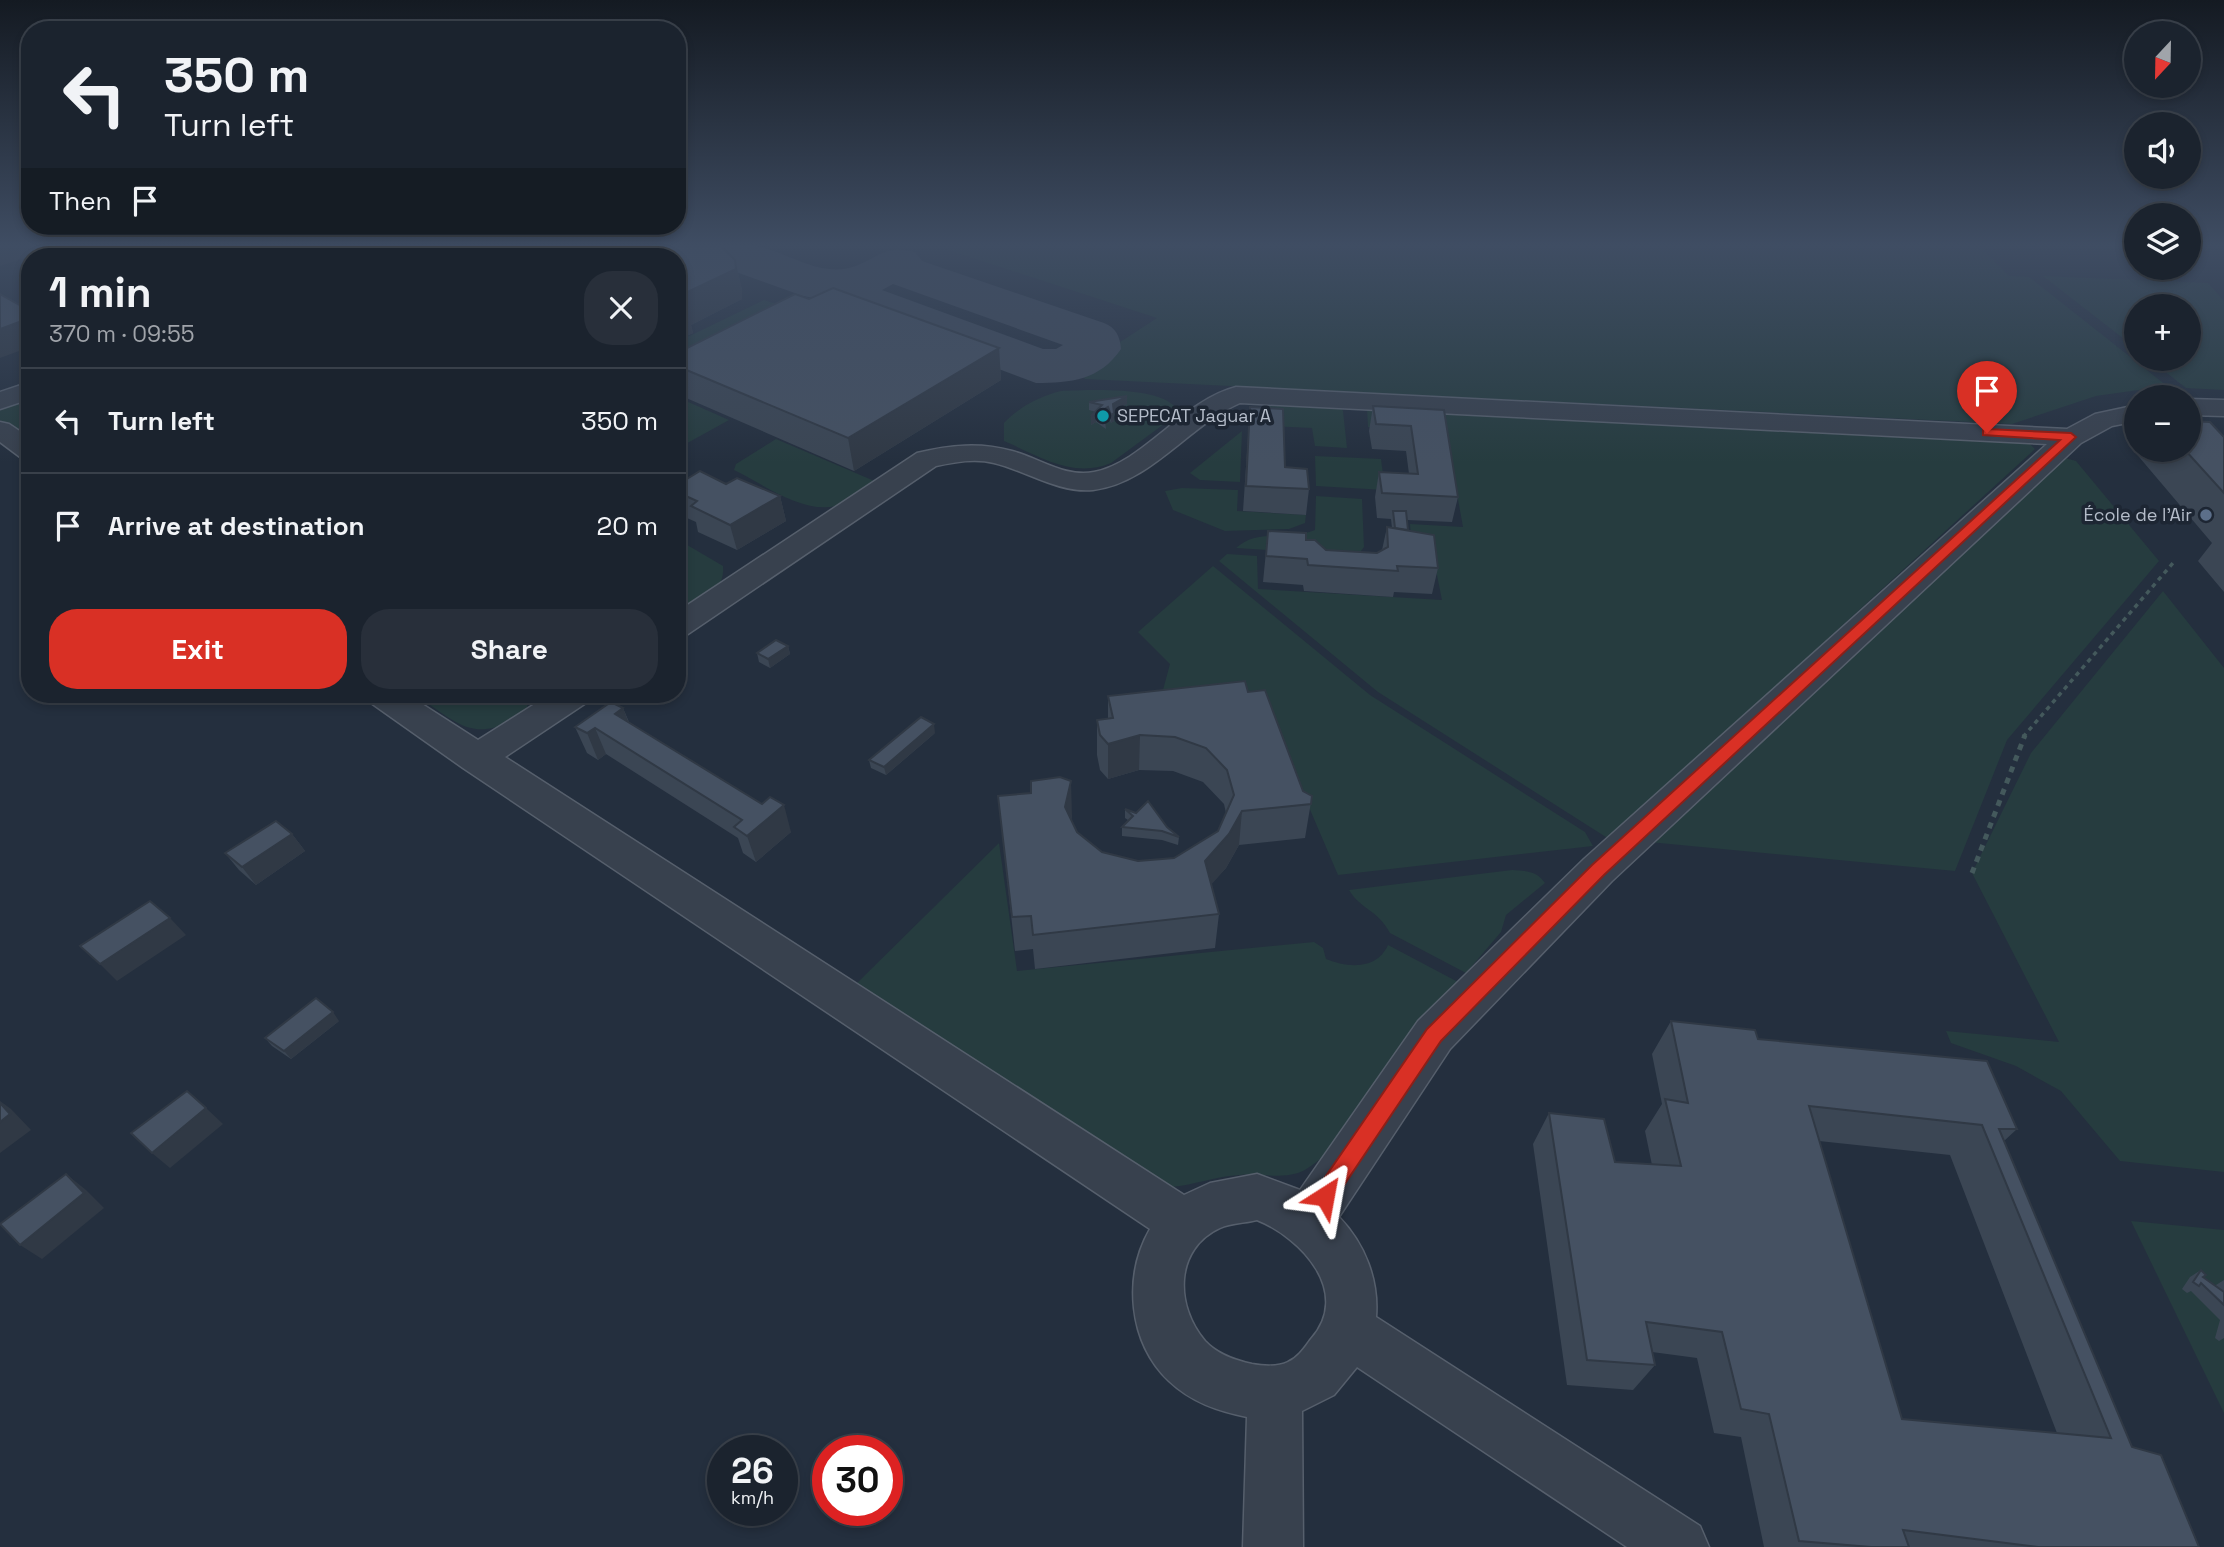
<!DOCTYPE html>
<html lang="en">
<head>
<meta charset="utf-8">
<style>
	body { margin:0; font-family:"Space Grotesk",sans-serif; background:#282f3a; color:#f1f3f6; height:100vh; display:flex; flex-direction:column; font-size:26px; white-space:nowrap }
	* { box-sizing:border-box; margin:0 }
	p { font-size:23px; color:#a0a4aa }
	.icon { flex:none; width:38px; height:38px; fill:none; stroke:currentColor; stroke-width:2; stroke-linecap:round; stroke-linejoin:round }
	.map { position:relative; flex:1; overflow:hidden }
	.sheet { position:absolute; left:21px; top:248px; width:665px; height:455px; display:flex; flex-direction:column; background:#1b232e; border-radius:28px; box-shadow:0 4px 10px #0003,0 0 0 2px #39404a }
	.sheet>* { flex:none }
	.top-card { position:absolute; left:21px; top:21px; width:665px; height:214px; border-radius:28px; box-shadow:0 4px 10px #0003,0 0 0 2px #39404a; background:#1b232e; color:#f1f3f6; overflow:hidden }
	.needle { width:46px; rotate:202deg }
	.controls { position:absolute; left:2124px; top:21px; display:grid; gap:14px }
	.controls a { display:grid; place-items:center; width:77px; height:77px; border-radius:50%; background:#1b232e; box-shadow:0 4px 10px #0003,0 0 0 2px #39404a; font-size:35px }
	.speed { position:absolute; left:707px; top:1435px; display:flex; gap:14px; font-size:35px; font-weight:700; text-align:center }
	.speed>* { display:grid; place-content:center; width:91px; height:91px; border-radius:50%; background:#1b232e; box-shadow:0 4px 10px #0003,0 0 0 2px #39404a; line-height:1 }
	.speed small { font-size:18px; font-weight:400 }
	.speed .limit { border:10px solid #d22; background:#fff; color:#111 }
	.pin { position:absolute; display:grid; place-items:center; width:60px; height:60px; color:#fff; margin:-72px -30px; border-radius:50% 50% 50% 0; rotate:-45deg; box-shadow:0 0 7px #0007 }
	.pin .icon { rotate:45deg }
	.me { position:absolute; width:77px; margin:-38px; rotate:34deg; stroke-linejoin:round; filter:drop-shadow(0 0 5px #0008) }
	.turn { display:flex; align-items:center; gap:24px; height:147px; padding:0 28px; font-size:32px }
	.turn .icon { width:91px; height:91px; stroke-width:2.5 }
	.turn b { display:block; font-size:49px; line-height:60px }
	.then { display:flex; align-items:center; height:66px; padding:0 28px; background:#0003; gap:14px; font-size:26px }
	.round { display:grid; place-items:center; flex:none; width:74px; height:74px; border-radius:28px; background:#282f3a }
	.headline { display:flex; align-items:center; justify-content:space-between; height:119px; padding:0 28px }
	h1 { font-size:42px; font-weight:600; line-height:52px }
	.primary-button { display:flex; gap:14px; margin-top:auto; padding:14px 28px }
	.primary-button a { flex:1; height:80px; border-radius:28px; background:#d93025; color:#fff; font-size:28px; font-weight:600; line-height:80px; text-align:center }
	.primary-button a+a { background:#282f3a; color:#f1f3f6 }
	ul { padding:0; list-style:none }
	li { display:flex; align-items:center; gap:21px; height:105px; padding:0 28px; border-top:2px solid #39404a }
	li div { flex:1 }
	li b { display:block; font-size:26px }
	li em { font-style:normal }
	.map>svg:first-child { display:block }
</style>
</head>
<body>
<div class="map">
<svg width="2224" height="1547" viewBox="0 0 2224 1547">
	<rect width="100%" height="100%" fill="#242f3e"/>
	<!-- green -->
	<g fill="#263c3f">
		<polygon points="957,246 1979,246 2009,276 2029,277 2167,386 2096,396 2012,424 1085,379 1077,370 1157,318 948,250"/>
		<polygon points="2043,276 2208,283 2224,301 2224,390 2186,388 2149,359 2189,359 2189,306 2137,306 2137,349"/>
		<polygon points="764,300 779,305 677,356 677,342"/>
		<path d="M1061,391C1088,390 1169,385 1179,413L1111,463C1073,479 1039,456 1004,441V423C1019,407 1040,396 1061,391Z"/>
		<polygon points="30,393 30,440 0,420 0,408"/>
		<polygon points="677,397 729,420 682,446 677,444"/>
		<polygon points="1269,404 1340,406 1343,411 1347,448 1315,446 1312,428 1269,426 1256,415"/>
		<polygon points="1367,408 2027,441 2035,449 1609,839 1378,692 1219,561 1227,554 1257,556 1258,589 1442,600 1433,555 1412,552 1410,524 1463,527 1446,433 1368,427"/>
		<polygon points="1242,431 1240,482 1200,480 1190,473"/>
		<path d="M776,439L879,483C866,491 851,502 836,506C803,514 763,484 734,470L736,464Z"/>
		<polygon points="1315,456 1381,459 1385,490 1316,486"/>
		<polygon points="2065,458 2076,461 2159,561 2007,740 1955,871 1649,842"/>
		<polygon points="1182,488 1238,490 1237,511 1306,515 1305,523 1289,529 1225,531 1173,510 1165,491"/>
		<path d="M1316,496L1362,499L1364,547L1361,551L1348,555L1236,548C1259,527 1287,542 1315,530Z"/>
		<path d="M677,539L723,566C726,593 697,603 677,616Z"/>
		<polygon points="1213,566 1370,695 1585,832 1593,846 1338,875 1267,709 1146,711 1163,690 1170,664 1138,632"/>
		<polygon points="2163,591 2224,668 2224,1172 2120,1161 2061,1091 2016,1066 1951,1043 1946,1031 2059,1042 1972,873 2031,753"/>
		<path d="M416,695H529L526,713C474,745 460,725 416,695Z"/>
		<path d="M999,843L1017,971L1314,942L1323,948L1326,959C1348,968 1377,970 1388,945L1458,982C1427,1023 1340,1160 1298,1173C1278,1179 1259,1173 1240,1175C1216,1176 1195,1185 1171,1187L852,988Z"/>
		<path d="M1512,870C1526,871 1537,871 1545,883L1506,915L1501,932L1466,973L1390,933C1377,909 1360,909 1349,890Z"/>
		<polygon points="2131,1221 2224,1230 2224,1413"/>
	</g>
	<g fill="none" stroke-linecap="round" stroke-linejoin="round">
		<!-- taxiway -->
		<path fill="#3f4a5a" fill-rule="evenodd" d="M684,246C707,246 733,242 755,246C785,251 812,273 844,269C874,264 880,243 915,252L922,261L1104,323C1116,328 1120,336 1121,349C1100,380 1071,383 1036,383L828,305L825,300L803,296L691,256ZM893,284L1063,345L1056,349H1043L882,290Z"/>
		<!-- minor casing -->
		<g stroke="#565f6c" stroke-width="3">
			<g id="minor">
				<path d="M388,246H419C407,261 384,258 367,257L370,252Z"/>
				<polygon points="30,382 30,399 0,409 0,392"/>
				<path d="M1236,387L2067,429L2095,414L2137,405V421L2112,426L2081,443L1612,881L1450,1049L1339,1217C1365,1244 1379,1280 1376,1317L1700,1526L1709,1547H1627L1357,1367L1334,1395L1302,1411L1303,1547H1243L1247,1417C1218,1411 1191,1402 1169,1381C1128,1342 1123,1276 1150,1229L463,768L371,703L366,695H408L478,740L549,695H591L586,703L505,757L1184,1195L1210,1183L1257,1174L1300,1190L1418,1021L1584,859L2047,444L1240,403C1188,426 1151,483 1093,490C1057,493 1027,471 994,463C975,458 955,462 936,466L688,634L677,637V612L917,453C950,445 980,442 1012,451C1039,458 1066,478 1094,472C1143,463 1182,401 1236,387ZM1257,1220C1302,1238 1352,1293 1311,1339C1305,1347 1298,1358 1288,1362C1278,1367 1263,1366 1252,1364C1234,1360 1217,1354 1205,1341C1175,1306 1174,1249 1220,1228C1231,1223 1246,1223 1257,1220Z"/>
				<polygon points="2189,399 2224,400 2224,416 2189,415"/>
				<polygon points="0,422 9,424 30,438 30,459 20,457 0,442"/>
			</g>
		</g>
		<!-- path-far1 -->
		<polyline stroke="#44595c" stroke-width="3.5" stroke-dasharray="4.5 4.5" stroke-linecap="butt" points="2023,737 2173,563"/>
		<!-- path -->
		<polyline stroke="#44595c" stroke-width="5" stroke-dasharray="6 6" stroke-linecap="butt" points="1972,873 2025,735"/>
		<!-- minor -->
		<use href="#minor" fill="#38414e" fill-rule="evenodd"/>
	</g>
	<!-- wall -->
	<g fill="#3b4654" fill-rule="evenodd">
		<polygon points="149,246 260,246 265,257 172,257"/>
		<polygon points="378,246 719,246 735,260 742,290 742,299 691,325 693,333 677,340 677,257 385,257 380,247"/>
		<polygon points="809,299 999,348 1001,380 854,471 677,394 677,353"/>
		<polygon points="1127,396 1127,404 1114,412 1114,421 1111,423 1108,415 1103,418 1105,421 1106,429 1096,422 1091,425 1091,416 1096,412 1089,410 1089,402"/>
		<polygon points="1373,406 1444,410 1458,497 1452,522 1407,520 1408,530 1438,568 1432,594 1394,592 1393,597 1304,591 1303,585 1263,582 1268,531 1306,540 1326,550 1377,553 1382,550 1387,527 1392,528 1391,519 1377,518 1375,497 1379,472 1409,474 1406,451 1372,449 1369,431"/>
		<polygon points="1250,407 1285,467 1309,489 1306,515 1243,511"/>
		<polygon points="2224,437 2224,592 2198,561 2212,543 2134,451 2137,448 2137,450 2189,450"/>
		<polygon points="726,484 780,496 786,521 737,550 698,532 696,522 678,514 677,485"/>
		<polygon points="788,646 790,654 770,668 759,662 757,653"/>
		<polygon points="1248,692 1303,791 1312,796 1305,838 1239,845 1226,868 1211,884 1219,914 1215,948 1035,969 1033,949 1015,951 998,796 1072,816 1071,820 1077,832 1102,852 1138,861 1174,858 1218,831 1226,813 1224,804 1203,782 1173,771 1139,770 1108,779 1100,770 1097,755 1097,720 1108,719 1108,696"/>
		<polygon points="623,708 629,722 791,832 756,862 743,853 738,838 606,754 598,760 587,753 575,727"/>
		<polygon points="935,733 886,775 871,768 869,760"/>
		<polygon points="1125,809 1167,827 1179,837 1178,845 1162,840 1122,836 1122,827 1128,820 1125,818"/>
		<polygon points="292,834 305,851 256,885 239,870 225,853"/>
		<polygon points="339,1021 291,1059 272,1046 265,1038"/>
		<path d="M1671,1021L1758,1039L2017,1129L2004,1141L2132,1447L2199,1547H1764L1741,1437L1714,1433L1697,1358L1652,1352L1655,1365L1633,1390L1567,1385L1533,1144L1549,1113L1615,1162L1652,1165L1645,1131L1662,1104L1652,1054ZM1819,1141L1950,1155L2057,1433L1902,1419Z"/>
		<polygon points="2201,1270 2203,1277 2216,1286 2216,1285 2224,1280 2224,1338 2219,1341 2215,1338 2220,1320 2191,1291 2187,1293 2182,1289 2190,1277"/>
	</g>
	<!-- shaded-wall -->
	<g fill="#303945">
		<polygon points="0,246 61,246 0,266"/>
		<polygon points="247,246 260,246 265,257 242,257 238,249"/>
		<polygon points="233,247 239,257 206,257"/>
		<polygon points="735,260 742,290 742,299 691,325 693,333 677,340 677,297"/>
		<polygon points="30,318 30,347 0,358 0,329"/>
		<polygon points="999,348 1001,380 854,471 848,438"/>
		<polygon points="1127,396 1127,404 1113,412 1113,404"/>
		<polygon points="1108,407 1108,415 1102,418 1099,412"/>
		<polygon points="1114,413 1114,421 1111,423 1111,415"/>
		<polygon points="1096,414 1096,422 1091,425 1091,416"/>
		<polygon points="780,496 786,521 737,550 730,525"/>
		<polygon points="788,646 790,654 770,668 768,659"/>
		<polygon points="623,708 633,734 615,714"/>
		<polygon points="934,724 935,733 886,775 884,767"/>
		<polygon points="595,728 606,754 598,760 587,733"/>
		<polygon points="1140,735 1139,770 1108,779 1108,744"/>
		<polygon points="1071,781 1072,816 1067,841 1065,807"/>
		<polygon points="784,805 791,832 756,862 747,836"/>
		<polygon points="1242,811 1239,845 1226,868 1202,895 1205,861"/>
		<polygon points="292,834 305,851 256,885 242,867"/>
		<polygon points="170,918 186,935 117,981 100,964"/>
		<polygon points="333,1012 339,1021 291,1059 284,1051"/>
		<polygon points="0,1101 11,1109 31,1130 0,1153"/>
		<polygon points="206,1108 223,1124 170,1168 152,1153"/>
		<polygon points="66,1174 86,1190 104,1208 42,1259 20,1245"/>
	</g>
	<!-- building -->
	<g fill="#455162" stroke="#303945" stroke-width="2" fill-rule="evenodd">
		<polygon points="183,246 247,246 238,249 233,247 206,257"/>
		<polygon points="400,246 719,246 722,247 735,260 736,269 677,297 677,257 426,257"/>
		<polygon points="833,288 999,348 848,438 677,366 677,353 795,294 809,299"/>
		<polygon points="0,294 30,311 30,318 0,329"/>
		<polygon points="677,299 685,302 677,305"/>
		<polygon points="1127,396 1113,404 1114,413 1111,415 1108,407 1099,412 1105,421 1096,414 1091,416 1102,405 1089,402"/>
		<polygon points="1373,406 1444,410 1458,497 1382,493 1379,472 1418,474 1411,426 1376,424"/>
		<polygon points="1250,407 1283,409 1285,467 1307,469 1309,489 1246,486"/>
		<polygon points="2189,421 2210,422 2224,437 2224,493 2185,450 2189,450"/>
		<polygon points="700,471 726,484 737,478 780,496 730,525 691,506 697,501 677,492 677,485"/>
		<polygon points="1393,511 1406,511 1408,530 1395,528"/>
		<polygon points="1387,527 1434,535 1438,568 1397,566 1398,571 1308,565 1307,559 1266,556 1268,531 1306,533 1306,540 1315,540 1326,550 1377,553 1388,547"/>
		<polygon points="776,640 788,646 768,659 757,653"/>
		<polygon points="1245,681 1248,692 1265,690 1303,791 1312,796 1311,804 1242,811 1229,834 1205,861 1219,914 1033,935 1031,916 1012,917 998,796 1031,793 1031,781 1060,777 1071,781 1065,807 1077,832 1102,852 1138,861 1174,858 1218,831 1234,795 1227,770 1206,748 1175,737 1140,735 1108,744 1100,735 1097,720 1113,718 1108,696"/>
		<polygon points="611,702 623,708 615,714 762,804 770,797 784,805 747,836 734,827 742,820 595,728 587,733 575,727"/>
		<polygon points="921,717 934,724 884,767 869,760"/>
		<polygon points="1148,801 1167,827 1179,837 1162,831 1122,827 1133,816 1125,809 1136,813"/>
		<polygon points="276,821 292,834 242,867 225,853"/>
		<polygon points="150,901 170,918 100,964 80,946"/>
		<polygon points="316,998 333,1012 284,1051 265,1038"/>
		<path d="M1671,1021L1755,1030L1758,1039L1987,1061L2017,1129H1999L2132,1447L2161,1455L2199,1547H2038L1903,1530L1909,1547H1871L1799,1541L1769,1414L1741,1409L1722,1332L1646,1322L1655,1365L1587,1360L1549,1113L1604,1119L1615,1162L1681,1166L1665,1099L1688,1103ZM1809,1106L1982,1125L2111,1438L1902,1419Z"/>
		<polygon points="187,1091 206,1108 152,1153 131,1133"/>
		<polygon points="0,1103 10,1114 0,1122"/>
		<polygon points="66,1174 84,1193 20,1245 0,1224"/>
		<polygon points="2201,1270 2206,1275 2203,1277 2224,1292 2224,1305 2201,1283 2199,1286 2193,1282"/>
	</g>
	<!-- sky -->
	<linearGradient id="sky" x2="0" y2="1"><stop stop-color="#141a22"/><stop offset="0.53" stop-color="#3f4d63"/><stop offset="1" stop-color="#3f4d63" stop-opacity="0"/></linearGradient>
	<rect width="2224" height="463" fill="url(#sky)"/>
	<!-- route -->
	<polygon fill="#d93025" stroke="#8d1f18" stroke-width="2" points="1987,429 2071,433 2076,437 1604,875 1441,1041 1332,1203 1325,1206 1317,1203 1314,1196 1317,1189 1427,1029 1592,865 2060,440 1983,435 1983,430"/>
	<!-- markers -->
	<circle fill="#0f9aa8" stroke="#1d2633" stroke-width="2.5" cx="1103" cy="416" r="7"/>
	<circle fill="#5c6f8a" stroke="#1d2633" stroke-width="2.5" cx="2206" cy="515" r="7"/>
	<g text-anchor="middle" stroke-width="7" stroke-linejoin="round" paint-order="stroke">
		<!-- far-poi labels -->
		<g font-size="18" fill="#b4bcc9" stroke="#1d2633" text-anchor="start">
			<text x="1117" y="422">SEPECAT Jaguar A</text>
			<text x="2192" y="521" text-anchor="end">École de l'Air</text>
		</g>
	</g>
</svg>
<div class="controls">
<a><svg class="needle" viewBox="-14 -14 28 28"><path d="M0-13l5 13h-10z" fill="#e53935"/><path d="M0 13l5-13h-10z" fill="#a0a4aa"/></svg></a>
<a><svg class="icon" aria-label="sound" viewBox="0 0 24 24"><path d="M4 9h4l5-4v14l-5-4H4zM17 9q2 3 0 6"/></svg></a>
<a><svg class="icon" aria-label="layers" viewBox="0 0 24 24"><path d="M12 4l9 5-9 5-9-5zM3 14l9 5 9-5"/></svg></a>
<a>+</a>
<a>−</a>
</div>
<div class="speed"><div>26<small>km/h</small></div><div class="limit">30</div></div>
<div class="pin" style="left:1987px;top:433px;background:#d93025"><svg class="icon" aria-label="arrive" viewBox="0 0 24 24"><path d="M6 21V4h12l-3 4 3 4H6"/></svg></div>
<svg class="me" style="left:1325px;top:1196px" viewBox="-20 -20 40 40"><path d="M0-17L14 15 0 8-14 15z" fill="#d93025" stroke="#fff" stroke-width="4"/></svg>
<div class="top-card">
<div class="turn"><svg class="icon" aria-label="left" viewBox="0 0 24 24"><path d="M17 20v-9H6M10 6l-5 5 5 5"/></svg><div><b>350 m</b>Turn left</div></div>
<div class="then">Then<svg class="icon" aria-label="arrive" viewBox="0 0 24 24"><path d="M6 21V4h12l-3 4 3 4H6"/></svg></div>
</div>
<section class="sheet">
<div class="headline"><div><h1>1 min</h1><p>370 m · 09:55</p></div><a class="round"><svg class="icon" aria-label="close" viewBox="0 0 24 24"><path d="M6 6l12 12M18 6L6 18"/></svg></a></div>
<ul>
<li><svg class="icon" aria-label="left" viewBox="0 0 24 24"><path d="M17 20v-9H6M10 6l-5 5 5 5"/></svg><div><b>Turn left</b></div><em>350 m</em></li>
<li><svg class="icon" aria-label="arrive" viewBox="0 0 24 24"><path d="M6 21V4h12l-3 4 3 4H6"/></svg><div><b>Arrive at destination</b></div><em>20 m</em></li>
</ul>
<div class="primary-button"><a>Exit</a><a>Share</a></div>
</section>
</div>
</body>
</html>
